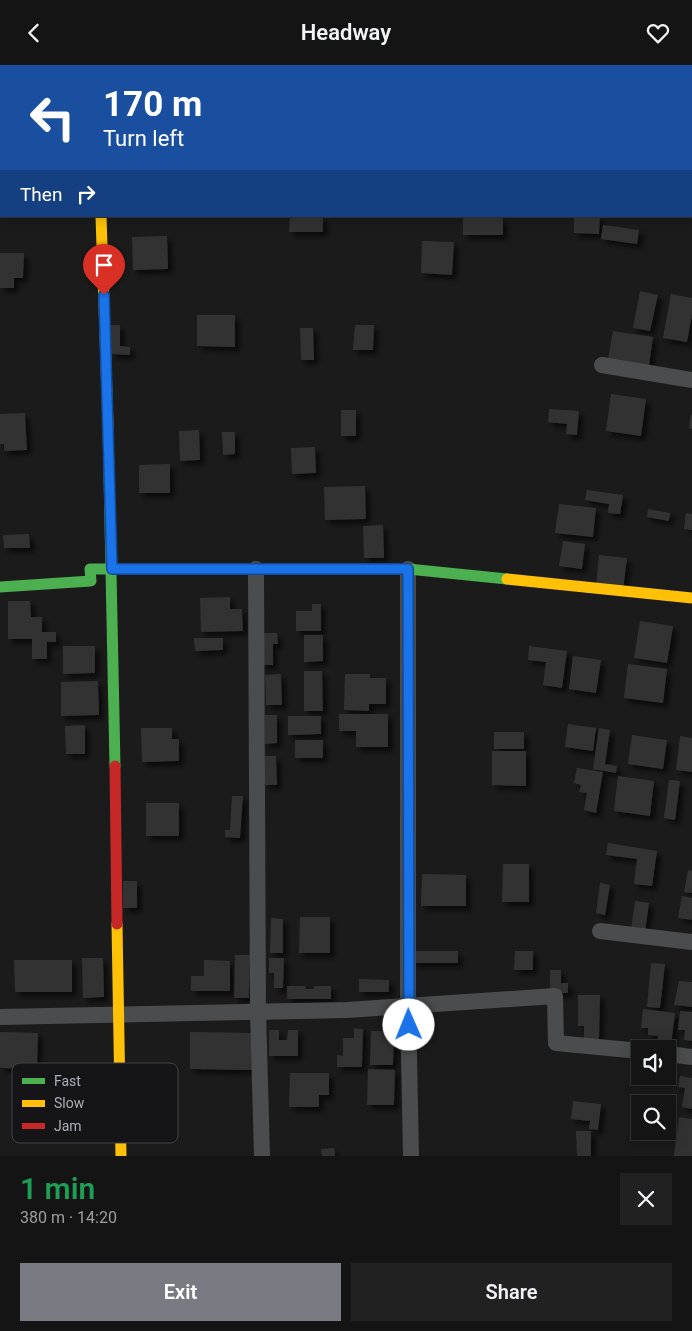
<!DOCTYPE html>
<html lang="en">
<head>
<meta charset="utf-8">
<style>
	body { margin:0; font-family:Roboto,sans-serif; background:#212122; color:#f1f3f6; height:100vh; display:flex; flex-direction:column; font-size:19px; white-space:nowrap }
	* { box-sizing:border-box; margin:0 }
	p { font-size:16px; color:#9d9ea0 }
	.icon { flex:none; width:28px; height:28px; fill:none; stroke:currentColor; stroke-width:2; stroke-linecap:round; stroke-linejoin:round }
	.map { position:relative; height:1091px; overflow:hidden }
	.panel { display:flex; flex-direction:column; background:#141414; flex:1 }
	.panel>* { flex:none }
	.top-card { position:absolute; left:0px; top:0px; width:692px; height:152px; box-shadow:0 2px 12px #0003,0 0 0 1px #333334; background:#1a4fa0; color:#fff; overflow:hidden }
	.buttons { position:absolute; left:631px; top:975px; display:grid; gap:10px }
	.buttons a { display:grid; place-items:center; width:45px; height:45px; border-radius:0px; background:#141414; box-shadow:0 2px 12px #0003,0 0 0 1px #333334; font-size:25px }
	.pin { position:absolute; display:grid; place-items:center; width:42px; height:42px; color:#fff; margin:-51px -21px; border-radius:50% 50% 50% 0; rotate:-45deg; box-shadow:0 0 5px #0007 }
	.pin .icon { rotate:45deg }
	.me { position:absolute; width:55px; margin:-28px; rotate:359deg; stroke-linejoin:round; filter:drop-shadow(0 0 4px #0008) }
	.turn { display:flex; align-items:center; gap:18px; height:105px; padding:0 20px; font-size:22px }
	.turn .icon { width:65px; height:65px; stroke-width:2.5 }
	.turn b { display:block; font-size:35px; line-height:42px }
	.then { display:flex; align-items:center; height:48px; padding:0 20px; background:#0003; gap:10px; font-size:19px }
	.round { display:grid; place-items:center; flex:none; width:52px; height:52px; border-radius:0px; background:#212122 }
	.head { display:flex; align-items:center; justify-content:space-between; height:85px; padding:0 20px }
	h1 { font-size:30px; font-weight:600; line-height:38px; color:#1e9e55 }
	.action { display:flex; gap:10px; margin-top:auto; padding:10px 20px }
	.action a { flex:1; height:58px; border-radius:0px; background:#7a7b82; color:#fff; font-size:20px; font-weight:600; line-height:58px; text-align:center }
	.action a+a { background:#212122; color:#f1f3f6 }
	header { display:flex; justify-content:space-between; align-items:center; height:65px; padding:0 20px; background:#141414; font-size:22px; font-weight:600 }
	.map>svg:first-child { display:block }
</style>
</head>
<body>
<header><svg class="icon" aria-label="back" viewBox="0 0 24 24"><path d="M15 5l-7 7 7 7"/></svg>Headway<svg class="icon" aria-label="heart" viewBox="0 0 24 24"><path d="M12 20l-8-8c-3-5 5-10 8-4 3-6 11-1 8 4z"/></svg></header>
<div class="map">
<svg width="692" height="1091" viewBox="0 0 692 1091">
	<defs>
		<filter id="shadow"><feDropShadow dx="4.5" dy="4.5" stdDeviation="2.5" flood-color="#0009"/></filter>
	</defs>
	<rect width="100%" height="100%" fill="#1b1b1b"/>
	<!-- building -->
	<g fill="#333" filter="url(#shadow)">
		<polygon points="574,151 600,151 599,169 574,168"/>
		<polygon points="290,152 323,152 323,167 289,167"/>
		<rect x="463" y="153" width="40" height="17"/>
		<polygon points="603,160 639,165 637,179 601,174"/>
		<polygon points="167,171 168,204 133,205 132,172"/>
		<polygon points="422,176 454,177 452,210 421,208"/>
		<polygon points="0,188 24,188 23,213 14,213 14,223 0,223"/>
		<polygon points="640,226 658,230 650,266 633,263"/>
		<polygon points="671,229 692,233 692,250 687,277 663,273"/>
		<polygon points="197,250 235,250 235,282 197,281"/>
		<polygon points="111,260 120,260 120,281 130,282 130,290 111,289"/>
		<polygon points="355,260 374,260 373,285 353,285"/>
		<polygon points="300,263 313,263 314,295 301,295"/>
		<polygon points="613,266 653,272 649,301 608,294"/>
		<polygon points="611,329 646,334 641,371 606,366"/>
		<polygon points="549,344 579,346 577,370 566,369 567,359 548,357"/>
		<rect x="341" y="345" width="15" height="26"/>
		<polygon points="25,348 27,385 4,386 4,379 0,379 0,349"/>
		<polygon points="691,349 692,350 692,364 689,363"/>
		<polygon points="199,365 200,395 180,396 179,366"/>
		<polygon points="222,367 235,367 235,389 223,390"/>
		<polygon points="315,382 316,408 292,409 291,383"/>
		<polygon points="170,399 170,428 139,428 139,400"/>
		<polygon points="365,421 366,454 325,455 324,422"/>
		<polygon points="587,425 623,430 620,449 608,448 609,439 585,435"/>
		<polygon points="559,439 596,443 593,472 555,468"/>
		<polygon points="648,444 670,448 669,456 647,452"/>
		<polygon points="686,448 692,449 692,465 684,464"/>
		<polygon points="383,460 384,493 364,493 363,461"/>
		<polygon points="29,469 30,483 4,483 3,470"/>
		<polygon points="563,476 585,479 582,504 559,501"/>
		<polygon points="599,490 627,493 623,525 596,522"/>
		<polygon points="230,532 230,544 242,544 243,566 201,567 200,533"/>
		<polygon points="8,536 30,536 31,552 42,552 42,567 56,567 56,577 47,577 47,594 32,594 32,574 8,574"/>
		<polygon points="312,539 321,539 321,566 296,566 296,546 312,546"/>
		<polygon points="640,556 673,561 667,598 634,593"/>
		<polygon points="261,568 277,568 278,579 273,579 273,600 261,600"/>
		<polygon points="304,570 323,570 323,596 304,597"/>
		<polygon points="194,573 223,573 223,585 195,586"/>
		<polygon points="63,581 95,581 95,608 63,609"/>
		<polygon points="529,581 567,586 562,623 543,620 546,597 528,595"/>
		<polygon points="573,591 601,595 596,628 569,624"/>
		<polygon points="628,599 667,604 663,638 624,633"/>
		<polygon points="304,606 322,606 323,646 304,646"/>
		<polygon points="281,609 282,640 266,640 265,610"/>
		<polygon points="345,609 370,609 370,613 386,613 386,639 369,639 369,646 344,645"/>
		<polygon points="98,616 99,650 61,651 61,617"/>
		<polygon points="339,649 388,649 388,682 356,682 356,666 339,666"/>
		<polygon points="265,650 277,650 277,678 265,679"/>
		<polygon points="288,651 321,651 321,669 288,670"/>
		<polygon points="568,659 596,663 593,686 565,682"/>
		<polygon points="85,660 85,689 66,689 65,661"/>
		<polygon points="141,663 172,663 172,674 179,674 179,696 142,697"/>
		<polygon points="599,663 610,665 605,699 617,701 616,708 593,704"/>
		<rect x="494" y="667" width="30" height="17"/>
		<polygon points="632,670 667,675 663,704 628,699"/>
		<polygon points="680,671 692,673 692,707 676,705"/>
		<rect x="295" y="675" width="28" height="18"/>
		<polygon points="492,686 526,686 526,721 492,720"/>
		<polygon points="264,691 276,691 277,720 265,720"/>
		<polygon points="577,703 603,707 596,748 584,745 587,728 579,727 581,720 574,718"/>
		<polygon points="618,711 654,716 650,751 614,746"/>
		<polygon points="669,715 680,716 675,755 664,753"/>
		<polygon points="232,731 243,731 240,773 225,772 225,765 230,765"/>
		<rect x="146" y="738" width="33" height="33"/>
		<polygon points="608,778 657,786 652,821 634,819 637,794 606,790"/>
		<polygon points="503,799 529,799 529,837 502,837"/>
		<polygon points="688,805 692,806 692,828 684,827"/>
		<polygon points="422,809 466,810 466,841 421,841"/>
		<rect x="123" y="816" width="14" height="27"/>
		<polygon points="600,818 610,820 605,850 596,848"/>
		<polygon points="682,831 692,833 692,855 678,853"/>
		<polygon points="635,836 649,838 645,867 631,865"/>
		<polygon points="300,852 330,852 330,888 299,888"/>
		<polygon points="271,853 283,854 283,888 270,888"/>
		<rect x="411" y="886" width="47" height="12"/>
		<polygon points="515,886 533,886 533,905 514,905"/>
		<polygon points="235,890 250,890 249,933 234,933"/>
		<polygon points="82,893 103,893 104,932 83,933"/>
		<polygon points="269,893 284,893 283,923 274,923 274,908 269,908"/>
		<polygon points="14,895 72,895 72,927 15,927"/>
		<polygon points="204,895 230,896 230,926 191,926 191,911 204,911"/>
		<polygon points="651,898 665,899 660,943 647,942"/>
		<polygon points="550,905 561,905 561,918 568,918 568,928 550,928"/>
		<polygon points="359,914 389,915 389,927 359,927"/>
		<polygon points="679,916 692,917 692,942 674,940"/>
		<polygon points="287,921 305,921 306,924 314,924 314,921 331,921 331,934 287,934"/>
		<polygon points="578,930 600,930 599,976 584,976 584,961 578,961"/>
		<polygon points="643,944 675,948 671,981 657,980 658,971 648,970 648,963 641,963"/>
		<polygon points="680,946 692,947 692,976 684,975 685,965 678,965"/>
		<polygon points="354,963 363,964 362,1002 337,1002 337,990 343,991 343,973 354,973"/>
		<polygon points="269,965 279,965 279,975 287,975 288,965 298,965 298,991 269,991"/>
		<polygon points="371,966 394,966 393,1000 370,1000"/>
		<polygon points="0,967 38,968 37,1004 0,1003"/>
		<polygon points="190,967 252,968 252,1005 190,1004"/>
		<polygon points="368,1004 395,1005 394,1040 367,1040"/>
		<polygon points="290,1008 329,1008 329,1030 319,1030 319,1042 289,1042"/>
		<polygon points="680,1011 692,1013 692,1044 682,1042 685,1023 678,1022"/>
		<polygon points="573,1036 601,1039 598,1065 589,1064 590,1056 571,1054"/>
		<polygon points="679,1052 692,1054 692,1091 674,1091"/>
		<polygon points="576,1066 591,1066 591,1091 577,1091"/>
		<polygon points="334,1083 335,1091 322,1091 321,1084"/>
	</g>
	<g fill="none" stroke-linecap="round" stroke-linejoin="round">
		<!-- street -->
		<g stroke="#4b4c4d" stroke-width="16">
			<polyline points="95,0 95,1"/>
			<polyline points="602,300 692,315"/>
			<polyline points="256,504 258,947 262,1091"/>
			<polyline points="408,504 408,941 411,1091"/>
			<polyline points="600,866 692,877"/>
			<polyline points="0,952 347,945 555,931 556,978 640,986"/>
			<polyline points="668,989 692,992"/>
		</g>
		<!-- fast -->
		<g stroke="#4caf50" stroke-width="11">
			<polyline points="108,360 115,701"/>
			<polyline points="0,522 91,516 90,504 408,504 507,514"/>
		</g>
		<!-- slow -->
		<g stroke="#ffc107" stroke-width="11">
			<polyline points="101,151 108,360"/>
			<polyline points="507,514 692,533"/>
			<polyline points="117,859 121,1091"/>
		</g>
		<!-- jam -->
		<polyline stroke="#c62828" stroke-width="11" points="115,701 117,859"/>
	</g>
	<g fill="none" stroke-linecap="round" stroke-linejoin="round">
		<!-- route casing -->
		<g stroke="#114b97" stroke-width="12">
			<polyline id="route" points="104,230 112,504 408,504 409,960"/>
		</g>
		<!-- route -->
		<use href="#route" stroke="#1a73e8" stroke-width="9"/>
	</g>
	<!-- legend -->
	<rect x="12" y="998" width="166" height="80" rx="8" fill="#151517" stroke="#434348" stroke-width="1"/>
	<rect x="22" y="1013" width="23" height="6" fill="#4caf50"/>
	<rect x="22" y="1035" width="23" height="7" fill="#ffc107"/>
	<rect x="22" y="1058" width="23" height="6" fill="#c62828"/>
	<g font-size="14" fill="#adafba">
		<text x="54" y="1021">Fast</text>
		<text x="54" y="1043">Slow</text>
		<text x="54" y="1066">Jam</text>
	</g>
</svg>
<div class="buttons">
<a><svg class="icon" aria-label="sound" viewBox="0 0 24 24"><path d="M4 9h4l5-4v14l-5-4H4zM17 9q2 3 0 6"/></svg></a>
<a><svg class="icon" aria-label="search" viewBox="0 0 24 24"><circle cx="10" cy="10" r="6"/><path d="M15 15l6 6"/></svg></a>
</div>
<div class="pin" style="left:104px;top:230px;background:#d93025"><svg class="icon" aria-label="arrive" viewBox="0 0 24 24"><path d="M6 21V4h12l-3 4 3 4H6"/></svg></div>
<svg class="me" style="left:409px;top:960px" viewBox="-20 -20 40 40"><circle r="19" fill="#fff"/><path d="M0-13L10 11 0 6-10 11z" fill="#1a73e8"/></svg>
<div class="top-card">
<div class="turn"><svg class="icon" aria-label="left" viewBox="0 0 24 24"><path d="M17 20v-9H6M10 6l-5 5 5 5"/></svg><div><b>170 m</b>Turn left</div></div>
<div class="then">Then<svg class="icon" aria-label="right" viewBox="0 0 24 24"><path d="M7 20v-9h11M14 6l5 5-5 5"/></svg></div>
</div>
</div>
<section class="panel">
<div class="head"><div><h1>1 min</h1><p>380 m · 14:20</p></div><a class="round"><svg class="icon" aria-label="close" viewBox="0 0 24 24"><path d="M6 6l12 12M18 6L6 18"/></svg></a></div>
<div class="action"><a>Exit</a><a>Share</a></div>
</section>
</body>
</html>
